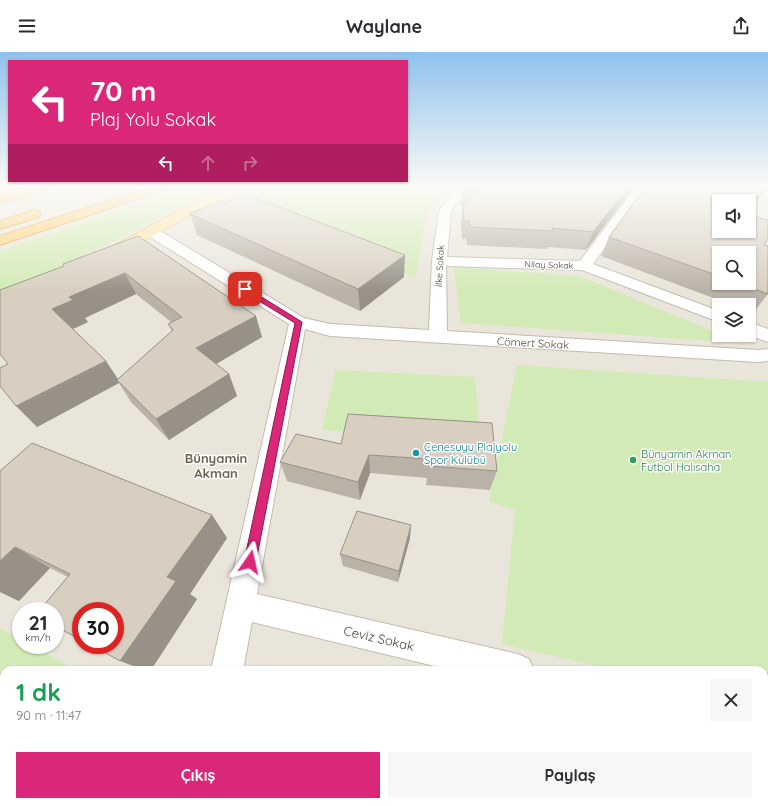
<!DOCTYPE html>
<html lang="tr">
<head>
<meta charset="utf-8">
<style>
	body { margin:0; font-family:Quicksand,sans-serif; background:#f7f7f7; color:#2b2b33; height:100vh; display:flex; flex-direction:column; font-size:15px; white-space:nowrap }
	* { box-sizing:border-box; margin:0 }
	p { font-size:13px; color:#7c7c81 }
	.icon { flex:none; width:22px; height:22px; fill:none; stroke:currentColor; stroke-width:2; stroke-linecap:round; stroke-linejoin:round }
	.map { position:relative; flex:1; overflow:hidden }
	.details { position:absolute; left:0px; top:614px; width:768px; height:140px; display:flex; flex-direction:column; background:#fff; border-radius:12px 12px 0 0; box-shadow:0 1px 3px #0004 }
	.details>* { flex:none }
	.banner { position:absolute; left:8px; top:8px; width:400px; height:122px; border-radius:0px; box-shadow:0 1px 3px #0004; background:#db2777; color:#fff; overflow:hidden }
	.tools { position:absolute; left:712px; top:142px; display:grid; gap:8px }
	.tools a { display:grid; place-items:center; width:44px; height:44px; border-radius:0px; background:#fff; box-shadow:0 1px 3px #0004; font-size:20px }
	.speed { position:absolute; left:12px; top:550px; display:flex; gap:8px; font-size:20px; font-weight:700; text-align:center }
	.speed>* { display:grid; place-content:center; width:52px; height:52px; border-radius:50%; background:#fff; box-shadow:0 1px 3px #0004; line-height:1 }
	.speed small { font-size:10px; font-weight:400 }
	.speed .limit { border:6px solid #d22; background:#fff; color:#111 }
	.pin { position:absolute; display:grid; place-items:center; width:34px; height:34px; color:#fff; margin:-17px; border-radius:8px; box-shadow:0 2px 6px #0006 }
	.me { position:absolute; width:44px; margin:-22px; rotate:11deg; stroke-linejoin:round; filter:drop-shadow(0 0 3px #0008) }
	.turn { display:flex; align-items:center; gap:14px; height:84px; padding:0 16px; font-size:18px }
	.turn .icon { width:52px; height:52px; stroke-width:2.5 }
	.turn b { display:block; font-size:28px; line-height:34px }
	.lanes { display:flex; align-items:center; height:38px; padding:0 16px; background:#0003; justify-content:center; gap:20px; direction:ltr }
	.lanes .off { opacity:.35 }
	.round { display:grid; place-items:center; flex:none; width:42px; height:42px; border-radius:0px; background:#f7f7f7 }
	.headline { display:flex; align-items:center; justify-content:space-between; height:68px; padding:0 16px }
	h1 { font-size:24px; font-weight:700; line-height:30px; color:#1e9e55 }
	.button { display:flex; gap:8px; margin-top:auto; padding:8px 16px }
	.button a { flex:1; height:46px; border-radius:0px; background:#db2777; color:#fff; font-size:16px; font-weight:700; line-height:46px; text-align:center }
	.button a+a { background:#f7f7f7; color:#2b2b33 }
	header { display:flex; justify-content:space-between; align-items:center; height:52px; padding:0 16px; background:#fff; font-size:18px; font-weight:700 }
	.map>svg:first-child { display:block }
</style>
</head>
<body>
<header><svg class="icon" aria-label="menu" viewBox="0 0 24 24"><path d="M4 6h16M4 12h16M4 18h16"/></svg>Waylane<svg class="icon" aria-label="share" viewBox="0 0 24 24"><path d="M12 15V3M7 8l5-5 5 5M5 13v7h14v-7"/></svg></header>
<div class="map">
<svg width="768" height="754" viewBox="0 0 768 754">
	<rect width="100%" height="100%" fill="#f6f3ec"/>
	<!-- residential -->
	<path fill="#eae5da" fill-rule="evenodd" d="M0,134H768V754H0ZM719,149H749V179H719ZM719,201H749V231H719ZM719,253H749V283H719ZM21,559H55V593H21ZM81,559H115V593H81ZM4,618H764V750H4Z"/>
	<!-- green -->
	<g fill="#d2eab5">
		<polygon points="190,134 230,134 197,147 67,213 0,240 0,199"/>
		<polygon points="279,134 400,134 440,148 427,163 415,226 245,148"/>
		<polygon points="454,215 579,224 742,291 461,271"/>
		<polygon points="517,313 768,330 768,654 764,653 764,618 615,618 502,592 515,458 489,450"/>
		<polygon points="336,318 475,325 480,387 322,378"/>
		<polygon points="0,576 21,588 21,593 31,593 76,618 4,618 4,750 140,750 138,754 0,754"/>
	</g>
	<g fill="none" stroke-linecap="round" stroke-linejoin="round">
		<!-- minor casing -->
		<g stroke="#c2bbae" stroke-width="2">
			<g id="minor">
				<polygon points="466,134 481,134 459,149 451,159 447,205 580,209 637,134 649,134 593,212 719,259 719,270 582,218 446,214 447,279 758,298 768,297 768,309 758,310 330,284 305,277 257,542 518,602 529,607 534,618 451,618 252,570 243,618 211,618 289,272 147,183 145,180 147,177 157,177 304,266 330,272 429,278 432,209 439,159 451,143"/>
				<polygon points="749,270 768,277 768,290 749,283"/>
				<polygon points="764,659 768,660 768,694 764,693"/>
				<polygon points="175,750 213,750 212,754 174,754"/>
			</g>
		</g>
		<!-- major casing -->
		<g stroke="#e6c16a" stroke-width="2">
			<polygon id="major" points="234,134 250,134 248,136 201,157 120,202 115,203 110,202 108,199 110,196 193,151"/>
		</g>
		<!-- highway casing -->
		<g stroke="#e0a43c" stroke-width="2">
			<g id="highway">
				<polygon points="35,134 54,134 52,136 0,152 0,144"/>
				<polygon points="154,134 172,134 170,136 0,193 0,184"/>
				<polygon points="34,158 39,159 40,162 39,165 0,177 0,169"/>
			</g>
		</g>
		<!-- minor -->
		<use href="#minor" fill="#fff" fill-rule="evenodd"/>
		<!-- major -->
		<use href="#major" fill="#ffe39c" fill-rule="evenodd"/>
		<!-- highway -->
		<use href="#highway" fill="#ffcf6e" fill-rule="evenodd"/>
	</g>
	<!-- wall -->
	<g fill="#bab2a6" fill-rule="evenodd">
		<polygon points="458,134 635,134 586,198 548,195 547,197 467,193 466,187 462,187 461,170 463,154 460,153 462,135 458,137"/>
		<path d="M646,134H767L762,143L719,149L764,193L768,194V242L753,261L749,259V253H732L601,204L609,185ZM719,201L749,231H719Z"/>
		<polygon points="190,162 404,225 360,259 197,183"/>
		<path d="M138,184L262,285L216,312L229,322L237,344L169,388L131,350L119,331L37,375L8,312L64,214L63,212ZM136,242L171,270L168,272L172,279L118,327L73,277L88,270L85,266Z"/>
		<polygon points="348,362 497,419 490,438 426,433 427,426 370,421 360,448 287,429 280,410 341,392"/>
		<polygon points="0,419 212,463 227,486 190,542 197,547 151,618 144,618 68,525 50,516 19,549 0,540"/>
		<polygon points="410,486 398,530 343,514 340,502"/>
	</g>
	<!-- shaded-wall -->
	<g fill="#979187">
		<polygon points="629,134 635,134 586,198 593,180"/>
		<polygon points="766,134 767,134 762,143 749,159 749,157"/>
		<polygon points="405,203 404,225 360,259 358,237"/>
		<polygon points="125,221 136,242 85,266 88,270 68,279 52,257 69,245"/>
		<polygon points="256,264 262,285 206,318 196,296"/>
		<polygon points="106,309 120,330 117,328 119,331 37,375 16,354"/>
		<polygon points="229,322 237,344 169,388 156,367"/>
		<polygon points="369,403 370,421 360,448 358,430"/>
		<polygon points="212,463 227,486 190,542 197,547 151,618 144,618 120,609 167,525"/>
		<polygon points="411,473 410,486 398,530 399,519"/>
		<polygon points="15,495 50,516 19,549 0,540 0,509"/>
	</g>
	<!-- building -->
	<g fill="#d8cfc1" stroke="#979187">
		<polygon points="462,134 629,134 593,180 552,176 553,179 470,175 469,169 464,169 463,152 477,139 462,136"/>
		<polygon points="646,134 766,134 749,157 749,149 719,149 719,179 749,179 749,163 768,168 768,187 764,193 768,194 768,242 738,231 749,231 749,201 719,201 719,224 609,185"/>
		<polygon points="245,142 405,203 358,237 190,162 220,149 225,151"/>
		<polygon points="138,184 256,264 196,296 229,322 156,367 117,328 173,278 168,272 182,265 125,221 69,245 73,248 52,257 106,309 16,354 0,334 0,316 8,312 0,302 0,238 64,214 63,212"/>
		<polygon points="348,362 492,371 497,419 429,414 430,407 369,403 358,430 280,410 296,382 341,392"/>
		<polygon points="32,391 212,463 167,525 176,529 120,609 91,593 115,593 115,559 81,559 81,588 55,574 55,559 39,559 70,522 15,495 0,509 0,419"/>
		<polygon points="357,459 411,473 399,519 340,502"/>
		<polygon points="764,744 768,745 768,754 284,754 284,750 764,750"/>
	</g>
	<!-- sky -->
	<linearGradient id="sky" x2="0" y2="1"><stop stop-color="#8fc1ec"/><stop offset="0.56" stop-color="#fbfaf6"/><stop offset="1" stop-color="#fbfaf6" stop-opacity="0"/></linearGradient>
	<rect width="768" height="240" fill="url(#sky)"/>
	<!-- route -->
	<polygon fill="#db2777" stroke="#8e194d" points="243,236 247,236 302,270 256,510 254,514 250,515 246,514 244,510 295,271 243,239"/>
	<!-- markers -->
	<circle fill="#0f9aa8" stroke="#fff" stroke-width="1.5" cx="416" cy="401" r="4"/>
	<circle fill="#2e9e5b" stroke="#fff" stroke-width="1.5" cx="633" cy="408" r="4"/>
	<g text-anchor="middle" stroke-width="3" stroke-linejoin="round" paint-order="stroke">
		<!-- far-street labels -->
		<g font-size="9" fill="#4b4439" stroke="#fff">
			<text transform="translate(549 213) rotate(2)" y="3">Nilay Sokak</text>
			<text transform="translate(440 214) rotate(-87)" y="3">İlke Sokak</text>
		</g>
		<!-- street labels -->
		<g font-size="11" fill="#4b4439" stroke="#fff">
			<text transform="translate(533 291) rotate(3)" y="4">Cömert Sokak</text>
		</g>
		<!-- culture labels -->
		<g font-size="11" fill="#0d838f" stroke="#fff" text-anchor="start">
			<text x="424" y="399">Çenesuyu Plajyolu<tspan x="424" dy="13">Spor Kulübü</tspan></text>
		</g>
		<!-- leisure labels -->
		<g font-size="11" fill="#27864d" stroke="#fff" text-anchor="start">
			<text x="641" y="406">Bünyamin Akman<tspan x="641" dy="13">Futbol Halısaha</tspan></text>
		</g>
		<!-- quarter labels -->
		<g font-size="13" font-weight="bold" fill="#6e6250" stroke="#fff">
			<text x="216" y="411">Bünyamin<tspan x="216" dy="15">Akman</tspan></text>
		</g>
		<!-- near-street labels -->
		<g font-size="13" fill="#4b4439" stroke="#fff">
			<text transform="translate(379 586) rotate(13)" y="5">Ceviz Sokak</text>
		</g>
	</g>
</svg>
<div class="tools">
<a><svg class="icon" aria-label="sound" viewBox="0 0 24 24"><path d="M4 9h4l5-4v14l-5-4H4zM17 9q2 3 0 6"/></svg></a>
<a><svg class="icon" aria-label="search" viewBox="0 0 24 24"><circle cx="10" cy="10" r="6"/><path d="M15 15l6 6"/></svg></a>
<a><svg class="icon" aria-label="layers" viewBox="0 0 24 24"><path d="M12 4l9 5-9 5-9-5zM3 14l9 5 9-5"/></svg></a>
</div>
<div class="speed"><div>21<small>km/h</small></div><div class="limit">30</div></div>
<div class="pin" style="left:245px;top:237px;background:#d93025"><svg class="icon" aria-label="arrive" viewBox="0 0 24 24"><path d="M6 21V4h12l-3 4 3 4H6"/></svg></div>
<svg class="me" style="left:250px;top:510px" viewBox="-20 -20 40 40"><path d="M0-17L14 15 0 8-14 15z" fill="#db2777" stroke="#fff" stroke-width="4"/></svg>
<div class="banner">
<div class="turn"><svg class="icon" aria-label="left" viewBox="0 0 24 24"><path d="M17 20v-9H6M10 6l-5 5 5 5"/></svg><div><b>70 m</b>Plaj Yolu Sokak</div></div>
<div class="lanes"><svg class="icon" aria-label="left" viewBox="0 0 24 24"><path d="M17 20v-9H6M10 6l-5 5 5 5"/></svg><svg class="icon off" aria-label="ahead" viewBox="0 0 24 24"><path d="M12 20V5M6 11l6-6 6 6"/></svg><svg class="icon off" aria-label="right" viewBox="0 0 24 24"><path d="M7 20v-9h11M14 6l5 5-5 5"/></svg></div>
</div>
<section class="details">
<div class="headline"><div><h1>1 dk</h1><p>90 m · 11:47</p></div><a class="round"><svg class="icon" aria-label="close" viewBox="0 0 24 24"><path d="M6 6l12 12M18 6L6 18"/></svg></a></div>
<div class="button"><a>Çıkış</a><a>Paylaş</a></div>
</section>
</div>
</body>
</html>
